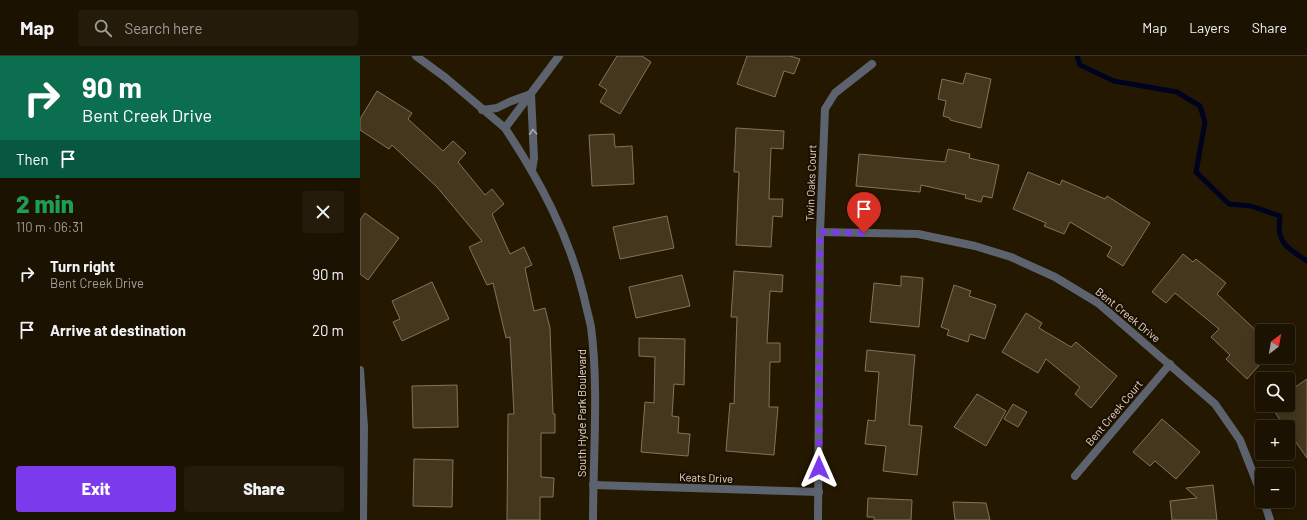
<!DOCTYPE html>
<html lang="en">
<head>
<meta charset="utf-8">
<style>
	body { margin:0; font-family:Barlow,sans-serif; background:#251b0b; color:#f1f3f6; height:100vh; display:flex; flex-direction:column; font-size:15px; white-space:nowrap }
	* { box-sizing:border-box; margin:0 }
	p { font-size:13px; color:#a09e99 }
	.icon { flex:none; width:22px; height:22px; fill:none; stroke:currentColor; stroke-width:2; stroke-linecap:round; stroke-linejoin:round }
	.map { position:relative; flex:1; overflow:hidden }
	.sheet { display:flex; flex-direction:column; background:#1c1201; width:360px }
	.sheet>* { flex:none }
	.guide { background:#0b6e4f; color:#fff; overflow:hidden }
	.needle { width:26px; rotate:31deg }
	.tools { position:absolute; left:895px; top:268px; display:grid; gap:8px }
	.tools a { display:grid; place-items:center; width:40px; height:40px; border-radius:4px; background:#1c1201; box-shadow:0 2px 10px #0003,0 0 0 1px #3a3223; font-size:20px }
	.pin { position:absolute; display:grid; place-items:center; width:34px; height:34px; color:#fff; margin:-41px -17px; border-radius:50% 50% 50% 0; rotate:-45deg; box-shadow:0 0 4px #0007 }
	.pin .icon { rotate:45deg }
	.me { position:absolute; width:44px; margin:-22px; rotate:0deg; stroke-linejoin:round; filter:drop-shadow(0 0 3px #0008) }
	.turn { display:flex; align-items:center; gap:14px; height:84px; padding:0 16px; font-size:18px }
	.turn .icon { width:52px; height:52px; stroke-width:2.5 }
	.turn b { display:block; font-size:28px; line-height:34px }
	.then { display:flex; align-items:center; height:38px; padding:0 16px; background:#0003; gap:8px; font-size:15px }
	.round { display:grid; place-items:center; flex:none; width:42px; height:42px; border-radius:4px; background:#251b0b }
	.overview { display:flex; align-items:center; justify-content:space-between; height:68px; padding:0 16px }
	h1 { font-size:24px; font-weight:800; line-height:30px; color:#1e9e55 }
	.action { display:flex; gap:8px; margin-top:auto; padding:8px 16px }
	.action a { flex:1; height:46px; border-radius:4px; background:#7c3aed; color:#fff; font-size:16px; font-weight:800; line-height:46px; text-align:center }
	.action a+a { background:#251b0b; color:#f1f3f6 }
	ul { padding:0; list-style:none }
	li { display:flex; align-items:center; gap:12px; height:56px; padding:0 16px }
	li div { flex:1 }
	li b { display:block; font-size:15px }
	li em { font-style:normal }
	header { display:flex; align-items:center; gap:24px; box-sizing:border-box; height:56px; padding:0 20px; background:#1c1201; border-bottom:1px solid #3a3223 }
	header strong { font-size:19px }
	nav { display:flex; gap:22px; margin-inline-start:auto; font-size:14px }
	.search { width:280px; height:36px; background:#251b0b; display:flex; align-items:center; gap:10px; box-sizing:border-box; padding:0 14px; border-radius:4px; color:#a09e99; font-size:15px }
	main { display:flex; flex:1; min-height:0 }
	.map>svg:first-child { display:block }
</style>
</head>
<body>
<header>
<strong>Map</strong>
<div class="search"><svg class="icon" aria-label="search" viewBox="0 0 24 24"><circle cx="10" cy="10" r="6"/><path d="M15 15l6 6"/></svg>Search here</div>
<nav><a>Map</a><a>Layers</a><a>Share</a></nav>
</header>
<main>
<section class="sheet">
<div class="guide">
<div class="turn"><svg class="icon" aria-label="right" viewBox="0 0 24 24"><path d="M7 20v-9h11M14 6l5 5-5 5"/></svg><div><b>90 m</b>Bent Creek Drive</div></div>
<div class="then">Then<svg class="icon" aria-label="arrive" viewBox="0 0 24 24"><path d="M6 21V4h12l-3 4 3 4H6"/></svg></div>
</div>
<div class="overview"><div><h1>2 min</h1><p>110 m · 06:31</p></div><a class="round"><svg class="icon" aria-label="close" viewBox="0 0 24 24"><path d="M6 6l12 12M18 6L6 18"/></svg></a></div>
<ul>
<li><svg class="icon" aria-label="right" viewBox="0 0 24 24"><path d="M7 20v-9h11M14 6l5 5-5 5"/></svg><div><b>Turn right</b><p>Bent Creek Drive</p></div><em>90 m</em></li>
<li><svg class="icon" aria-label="arrive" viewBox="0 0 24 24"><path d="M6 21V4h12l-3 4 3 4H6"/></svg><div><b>Arrive at destination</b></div><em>20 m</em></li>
</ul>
<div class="action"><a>Exit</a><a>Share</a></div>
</section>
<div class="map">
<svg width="947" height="464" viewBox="0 0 947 464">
	<rect width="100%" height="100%" fill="#251801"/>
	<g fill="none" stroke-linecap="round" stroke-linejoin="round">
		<!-- stream -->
		<path stroke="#00031e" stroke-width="5" d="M717,0L720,9L754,25L817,36L840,50L845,66L836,116L869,148L891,150L920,160C916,187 926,191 947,205"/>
	</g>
	<!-- building -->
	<g fill="#45371e" stroke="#837358">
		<polygon points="257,0 282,0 291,6 260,58 240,46 247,34 239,29"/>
		<polygon points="387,0 430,0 440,3 434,18 424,15 415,41 377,28"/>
		<polygon points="606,17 631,23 621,72 590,64 590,62 583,60 586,45 578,43 582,23 603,28"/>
		<polygon points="17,35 52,57 48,63 83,95 93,85 106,97 98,106 125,139 132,133 144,148 132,158 150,198 164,191 172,209 165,212 174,255 185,252 190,272 193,358 195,358 195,377 181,377 181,421 194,422 193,441 180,441 180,464 147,464 148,358 154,358 150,281 146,282 133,227 127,229 109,191 122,185 77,131 32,89 29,93 0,74 0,63"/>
		<polygon points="376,72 424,75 423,93 411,92 409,143 423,143 422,161 413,160 411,191 376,189 379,116 374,116"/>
		<polygon points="254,78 255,91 272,90 274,128 232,130 229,79"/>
		<polygon points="588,93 610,98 609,102 639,109 632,142 623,140 621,146 605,142 606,139 561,129 560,136 496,130 499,98 585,106"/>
		<polygon points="668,116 700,129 702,124 745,143 747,140 790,167 763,210 747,200 752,191 710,166 704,178 684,170 686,167 653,153"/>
		<polygon points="5,157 39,182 8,224 0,218 0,164"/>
		<polygon points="307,160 314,192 260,203 253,171"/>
		<polygon points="823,198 833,206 836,203 866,227 857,238 902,280 902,306 887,323 866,303 870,299 851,281 859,273 815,237 806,247 792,236"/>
		<polygon points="374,215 423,219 422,236 410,235 407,287 420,287 420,306 410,306 409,351 418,351 414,399 366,395 370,347 374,348 377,261 371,261"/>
		<polygon points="322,219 330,250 276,262 269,231"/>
		<polygon points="541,220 563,222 559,271 510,266 514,227 541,230"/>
		<polygon points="72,226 89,263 42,285 33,266 40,263 32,245"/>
		<polygon points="594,229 611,235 609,240 636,249 625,283 610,278 608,286 587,279 589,274 581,271"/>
		<polygon points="666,257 682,267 679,272 711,291 716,286 757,320 731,352 715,338 720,331 686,303 678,317 642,296"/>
		<polygon points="279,282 325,283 324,329 314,328 312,360 319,361 318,377 330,378 328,400 281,396 285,346 294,347 295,301 279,300"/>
		<polygon points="507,294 555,299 549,369 562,370 557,419 523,415 526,390 505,388 508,364 515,365 519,316 505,315"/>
		<polygon points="947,323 947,402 928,375 928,371 925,371 910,349 928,349 928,336"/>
		<polygon points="97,329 98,371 53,372 52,330"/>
		<polygon points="617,338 646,355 626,390 594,371"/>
		<polygon points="653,348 667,356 658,371 644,363"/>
		<polygon points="802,363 840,396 816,423 795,405 790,410 773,396"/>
		<polygon points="54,403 93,404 92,451 53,450"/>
		<polygon points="853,429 857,464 812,464 810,445 837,442 826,432"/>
		<polygon points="508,442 552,444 551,464 514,464 514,461 507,461"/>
		<polygon points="593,446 626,447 630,464 595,464"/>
	</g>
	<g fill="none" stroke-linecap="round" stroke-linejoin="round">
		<!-- minor -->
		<g stroke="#5c636e" stroke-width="8">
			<polyline points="56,0 86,22 145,72"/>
			<path d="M199,0L145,72C180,125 209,179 224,241C226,251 229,261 231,271C239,331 233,402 233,464"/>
			<polyline points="122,54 137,52 149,46 171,38 174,102 172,114"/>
			<polyline points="460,176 558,178 615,190 651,201 695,221 738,247 855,348 880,384 902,440"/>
			<polyline points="0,314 4,371 3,464"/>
			<polyline points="715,420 810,308"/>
			<polyline points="233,429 459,436"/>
			<polyline points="904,445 910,464"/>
			<polyline points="458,464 460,176 465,53 475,37 512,8"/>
		</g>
	</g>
	<!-- one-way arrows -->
	<defs><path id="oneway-chevron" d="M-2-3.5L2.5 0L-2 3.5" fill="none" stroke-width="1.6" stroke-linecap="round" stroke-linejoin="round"/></defs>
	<use stroke="#acaaa6" href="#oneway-chevron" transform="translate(173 76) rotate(-93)"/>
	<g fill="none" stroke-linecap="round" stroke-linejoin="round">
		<!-- route -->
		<polyline stroke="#7c3aed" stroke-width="7" stroke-dasharray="0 12.6" points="459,412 460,176 504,177"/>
	</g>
	<g text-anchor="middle" stroke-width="4" stroke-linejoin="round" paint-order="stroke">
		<!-- street labels -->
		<g font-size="11" fill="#e2d9cb" stroke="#1b0f00">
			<text transform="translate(451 127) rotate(-88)" y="4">Twin Oaks Court</text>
			<text transform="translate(768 259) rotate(39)" y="4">Bent Creek Drive</text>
			<text transform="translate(222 357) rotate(-90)" y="4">South Hyde Park Boulevard</text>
			<text transform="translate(754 357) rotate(-50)" y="4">Bent Creek Court</text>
			<text transform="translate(346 422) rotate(2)" y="4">Keats Drive</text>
		</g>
	</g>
</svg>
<div class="tools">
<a><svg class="needle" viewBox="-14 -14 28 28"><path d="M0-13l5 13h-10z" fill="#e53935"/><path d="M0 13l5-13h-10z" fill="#a09e99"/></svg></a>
<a><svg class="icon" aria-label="search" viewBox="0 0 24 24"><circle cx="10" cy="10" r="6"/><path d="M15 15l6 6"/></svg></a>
<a>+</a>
<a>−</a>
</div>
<div class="pin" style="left:504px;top:177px;background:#d93025"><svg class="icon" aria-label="arrive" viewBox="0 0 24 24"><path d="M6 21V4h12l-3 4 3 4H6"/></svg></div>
<svg class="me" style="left:459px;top:412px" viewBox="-20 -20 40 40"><path d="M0-17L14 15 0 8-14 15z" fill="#7c3aed" stroke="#fff" stroke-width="4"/></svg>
</div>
</main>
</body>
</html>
